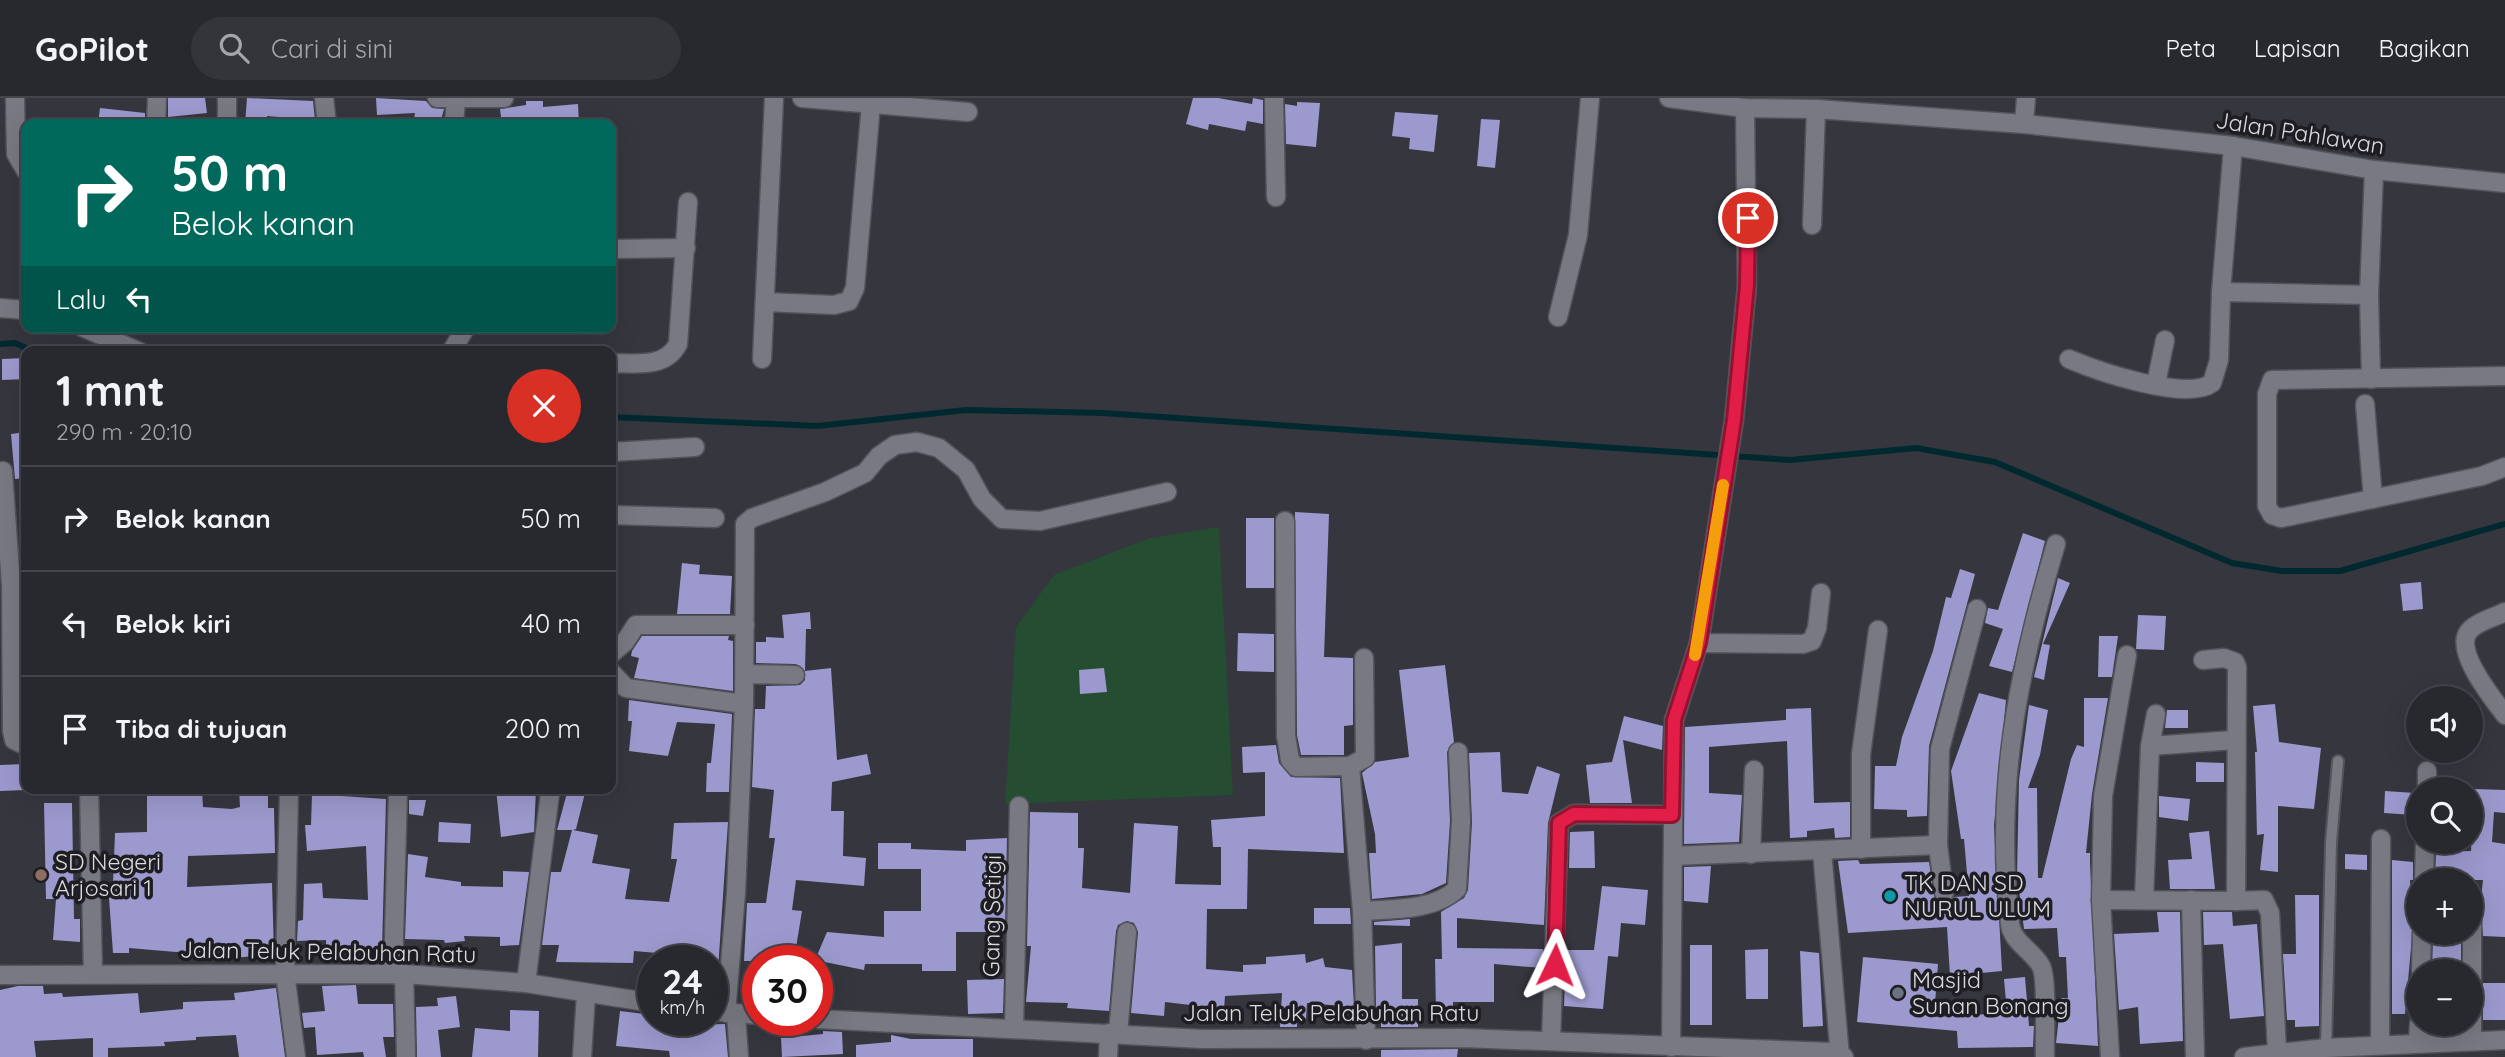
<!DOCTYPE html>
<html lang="id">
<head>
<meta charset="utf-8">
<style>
	body { margin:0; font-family:Quicksand,sans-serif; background:#34343b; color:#f1f3f6; height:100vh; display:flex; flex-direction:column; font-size:26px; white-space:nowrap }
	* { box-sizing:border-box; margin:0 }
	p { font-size:23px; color:#a5a6aa }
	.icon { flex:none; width:38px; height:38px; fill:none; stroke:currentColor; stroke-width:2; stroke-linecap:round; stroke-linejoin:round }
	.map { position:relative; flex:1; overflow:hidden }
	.drawer { position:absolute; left:21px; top:248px; width:595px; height:448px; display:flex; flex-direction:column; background:#28282f; border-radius:14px; box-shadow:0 7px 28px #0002,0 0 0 2px #44444b }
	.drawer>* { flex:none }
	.hud { position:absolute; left:21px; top:21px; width:595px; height:214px; border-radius:14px; box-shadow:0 7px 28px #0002,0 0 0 2px #44444b; background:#00695c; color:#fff; overflow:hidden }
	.tools { position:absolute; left:2406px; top:588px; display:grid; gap:14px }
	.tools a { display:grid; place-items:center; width:77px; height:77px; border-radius:50%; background:#28282f; box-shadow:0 7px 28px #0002,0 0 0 2px #44444b; font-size:35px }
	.speed { position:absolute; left:637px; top:847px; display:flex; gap:14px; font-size:35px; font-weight:700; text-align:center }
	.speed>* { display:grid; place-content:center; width:91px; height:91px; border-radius:50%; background:#28282f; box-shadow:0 7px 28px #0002,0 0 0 2px #44444b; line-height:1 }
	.speed small { font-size:18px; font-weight:400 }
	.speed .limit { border:10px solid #d22; background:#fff; color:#111 }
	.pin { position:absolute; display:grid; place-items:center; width:60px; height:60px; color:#fff; margin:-30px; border:4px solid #fff; border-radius:50%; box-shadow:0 2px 7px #0007 }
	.me { position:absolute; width:77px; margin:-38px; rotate:2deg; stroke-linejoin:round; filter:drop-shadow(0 0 5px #0008) }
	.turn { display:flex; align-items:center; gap:24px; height:147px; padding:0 35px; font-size:32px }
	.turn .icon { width:91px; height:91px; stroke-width:2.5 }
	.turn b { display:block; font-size:49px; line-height:60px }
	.then { display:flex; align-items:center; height:66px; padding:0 35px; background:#0003; gap:14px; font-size:26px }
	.round { display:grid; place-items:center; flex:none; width:74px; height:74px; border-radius:37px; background:#34343b }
	.head { display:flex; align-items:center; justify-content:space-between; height:119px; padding:0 35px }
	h1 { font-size:42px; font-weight:700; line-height:52px }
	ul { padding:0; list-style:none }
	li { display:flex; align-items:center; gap:21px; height:105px; padding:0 35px; border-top:2px solid #44444b }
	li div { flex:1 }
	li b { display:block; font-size:26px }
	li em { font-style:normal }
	header { display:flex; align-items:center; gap:42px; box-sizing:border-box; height:98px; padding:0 35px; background:#28282f; border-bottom:2px solid #44444b }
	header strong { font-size:33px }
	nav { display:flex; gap:38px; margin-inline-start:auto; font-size:24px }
	.search { width:490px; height:63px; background:#34343b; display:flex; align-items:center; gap:18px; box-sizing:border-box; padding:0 24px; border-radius:38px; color:#a5a6aa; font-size:26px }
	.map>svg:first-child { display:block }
</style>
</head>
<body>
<header>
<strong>GoPilot</strong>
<div class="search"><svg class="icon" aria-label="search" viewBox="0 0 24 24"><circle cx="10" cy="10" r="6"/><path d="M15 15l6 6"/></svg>Cari di sini</div>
<nav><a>Peta</a><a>Lapisan</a><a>Bagikan</a></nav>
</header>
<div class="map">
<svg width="2505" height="959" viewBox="0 0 2505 959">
	<rect width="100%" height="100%" fill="#36363f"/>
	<!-- green -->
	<polygon fill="#254d31" points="1219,429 1233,697 1005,706 1016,529 1054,477 1150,440"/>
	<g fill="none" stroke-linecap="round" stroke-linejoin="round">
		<!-- stream -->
		<g stroke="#00292f" stroke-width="6">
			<polyline points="0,246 15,245 35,254"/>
			<polyline points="611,319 817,328 966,312 1103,315 1790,362 1916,350 1995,364 2232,465 2282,473 2340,473 2505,426"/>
		</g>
	</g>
	<!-- building -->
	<g fill="#9c99ce">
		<polygon points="168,0 205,0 207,15 168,19"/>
		<polygon points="247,0 313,3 315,22 267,18 267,26 245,26"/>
		<polygon points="376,0 426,3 432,10 444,11 440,26 413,26 415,15 377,17"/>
		<polygon points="1193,0 1218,0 1252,6 1253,0 1263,2 1263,26 1247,23 1245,33 1209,26 1208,32 1186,26"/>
		<polygon points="526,3 543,3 543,9 578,6 579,26 502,26 500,11 526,7"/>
		<polygon points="1297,4 1320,5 1316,49 1286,46 1285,6 1297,8"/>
		<polygon points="100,10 145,15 145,26 98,26"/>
		<polygon points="1395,14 1438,17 1434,54 1409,51 1410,40 1392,38"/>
		<polygon points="1481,21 1500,22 1495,70 1477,68"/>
		<polygon points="26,260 26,281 2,282 2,261"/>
		<polygon points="26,334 26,380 15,381 11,336"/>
		<polygon points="1295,414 1329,416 1324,559 1353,560 1353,627 1344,628 1344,657 1301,657 1297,637"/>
		<rect x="1246" y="420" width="28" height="70"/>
		<polygon points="2023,435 2045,443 2012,574 1989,568 2003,531 1985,525 1988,510 1998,512"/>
		<polygon points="682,465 700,467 699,476 732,478 730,516 677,516"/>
		<polygon points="1960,471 1975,476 1929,648 1927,718 1907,719 1907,712 1874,711 1875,668 1896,668 1902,639 1933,553 1946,499 1951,500"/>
		<polygon points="2058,480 2070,485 2043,546 2050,547 2044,582 2034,579"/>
		<polygon points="2421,484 2423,511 2403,513 2400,486"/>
		<polygon points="810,514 811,531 806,531 805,573 796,566 756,565 756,544 766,544 766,539 784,540 782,517"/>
		<polygon points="2138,517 2166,518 2164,552 2136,551"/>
		<polygon points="1238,535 1274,536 1274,574 1237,573"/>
		<polygon points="642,538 729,538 728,542 733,543 733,593 634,580 639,560 631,558 632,553"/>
		<polygon points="2099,538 2118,538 2112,579 2098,579"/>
		<polygon points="26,558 26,611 23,611 23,559"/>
		<polygon points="1445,567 1454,644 1447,654 1450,723 1446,785 1422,796 1372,801 1369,755 1376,755 1375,736 1362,675 1375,664 1409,659 1399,572"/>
		<polygon points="831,570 837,662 867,656 871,676 832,684 831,713 844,713 843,758 866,760 864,788 796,782 792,812 802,813 794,862 762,860 761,863 744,863 747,805 766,805 775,740 769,740 774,692 752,689 755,611 765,611 766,588 800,587 805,582 805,573"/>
		<polygon points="1104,570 1107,594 1080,596 1079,572"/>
		<polygon points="1979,595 2006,602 1994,728 2002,873 1950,878 1947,829 1848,835 1838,763 1858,762 1860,766 1929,764 1935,802 1946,806 1954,799 1969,798 1964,741 1961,741 1951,673"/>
		<polygon points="2084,600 2108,600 2092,696 2086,755 2090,755 2090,765 2098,948 2056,945 2061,900 2068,900 2066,859 2059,859 2057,830 2024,831 2017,776 2019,682 2029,607 2048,612 2040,657 2028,690 2037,690 2038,780 2042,780 2071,661 2077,647 2084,649"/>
		<polygon points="629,602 732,616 729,694 706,694 707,665 711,665 715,626 677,624 668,658 629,653 632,623 628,623"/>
		<polygon points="2275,606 2279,644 2321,650 2314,711 2278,708 2278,774 2260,772 2264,736 2257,737 2255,654 2257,654 2253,608"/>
		<polygon points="1811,610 1814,705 1850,704 1850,739 1835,740 1834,730 1807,733 1807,739 1790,740 1787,643 1709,649 1709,695 1742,697 1739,744 1684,746 1685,629 1786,622 1786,611"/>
		<polygon points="2167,612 2188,612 2188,630 2165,630"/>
		<polygon points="1624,618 1663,628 1662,652 1623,642 1632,705 1590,705 1586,667 1612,664"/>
		<polygon points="1276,647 1279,665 1291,679 1340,680 1344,755 1248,751 1247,811 1207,811 1206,871 1243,874 1243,867 1266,866 1266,859 1305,856 1306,865 1323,860 1325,869 1352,872 1354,909 1307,905 1306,921 1297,921 1297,929 1280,929 1282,895 1225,898 1224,911 1165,904 1164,918 1131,915 1138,834 1134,825 1127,823 1118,827 1116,833 1109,913 1067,910 1068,905 1026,904 1031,848 1027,848 1030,714 1078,715 1078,750 1084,750 1082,790 1130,795 1134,725 1178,728 1175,786 1221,787 1221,749 1213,749 1211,722 1265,718 1265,674 1243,675 1242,649"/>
		<polygon points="1500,654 1502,694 1528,696 1537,668 1560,676 1548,725 1544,827 1457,820 1457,850 1543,851 1542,870 1494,866 1494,904 1453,904 1453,912 1436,913 1435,861 1442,861 1441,814 1464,800 1468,792 1472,724 1469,655"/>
		<polygon points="2196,664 2224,665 2224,684 2196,684"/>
		<polygon points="26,666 26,692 0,693 0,667"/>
		<polygon points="147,691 202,691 203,709 232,711 240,709 239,691 268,691 268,710 274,710 275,755 188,758 187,789 272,785 274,856 234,860 234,852 199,854 199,852 176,854 129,850 129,855 113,855 108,786 113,786 115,735 147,734"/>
		<polygon points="496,691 536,691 534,734 501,739"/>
		<polygon points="568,691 585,695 576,731 573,732 598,737 592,765 630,771 625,801 669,804 677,761 671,761 674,725 728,724 718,872 712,872 712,863 680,863 680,857 634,853 633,865 556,864 559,847 542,847 551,774 561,774 572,732 557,732"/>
		<polygon points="2474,691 2505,692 2505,715 2494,714 2492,744 2505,746 2505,839 2483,838 2480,809 2483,782 2435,782 2436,754 2471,753"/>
		<polygon points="2385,693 2415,695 2413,717 2384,715"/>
		<polygon points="312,696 386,701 382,852 326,849 326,842 297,843 298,823 303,822 304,786 322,785 323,800 368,802 366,748 307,753 305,727 311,727"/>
		<polygon points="2159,698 2190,701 2188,723 2159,719"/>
		<polygon points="409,702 426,702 423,718 409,716"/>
		<polygon points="44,705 72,705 74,821 80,821 80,844 53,842 56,801 46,801"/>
		<polygon points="439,724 471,726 470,745 438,744"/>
		<polygon points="1594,733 1595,770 1569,770 1570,734"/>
		<polygon points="2209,733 2215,791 2170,791 2168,762 2192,761 2189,735"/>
		<polygon points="1007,740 1005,834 956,834 956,873 922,873 922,866 865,866 864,872 815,862 827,834 884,839 884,813 921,813 921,771 878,771 878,745 911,745 911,751 966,753 966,742"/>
		<polygon points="408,756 428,759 425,779 461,784 461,788 503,789 503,773 529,774 519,847 500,848 500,839 464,838 465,843 445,845 444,842 405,841"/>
		<polygon points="2345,756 2367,757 2367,772 2345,771"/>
		<polygon points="2392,762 2413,764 2413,782 2410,782 2413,828 2405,916 2392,916"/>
		<polygon points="1711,768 1708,805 1684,803 1684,769"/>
		<polygon points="1602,788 1648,792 1645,827 1621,825 1618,859 1608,858 1603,911 1564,908 1566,852 1594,852"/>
		<polygon points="2295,797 2319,797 2319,928 2295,929 2295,922 2287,922 2283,856 2296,856"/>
		<polygon points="1314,810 1350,810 1351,826 1314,826"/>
		<polygon points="2157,814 2180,814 2183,943 2140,946 2138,909 2119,912 2114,836 2159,834"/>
		<polygon points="2203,814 2232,814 2233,828 2257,826 2264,918 2230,921 2223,846 2204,847"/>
		<polygon points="1410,821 1410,828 1374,827 1374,824"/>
		<polygon points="2433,837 2461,837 2461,873 2432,873"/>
		<polygon points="1402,845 1402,901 1418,901 1418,929 1381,929 1381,911 1376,910 1375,848"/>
		<rect x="1690" y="847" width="22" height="80"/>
		<polygon points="1768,851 1768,901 1746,901 1745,852"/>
		<polygon points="1800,853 1819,855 1823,928 1803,929"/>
		<polygon points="1863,859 1938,866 1934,919 2007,915 2004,881 2025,879 2029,928 2034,928 2033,949 1958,950 1957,933 1857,924"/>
		<polygon points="1004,881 1003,915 968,916 967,882"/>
		<rect x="2483" y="885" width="22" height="37"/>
		<polygon points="356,887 358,906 393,906 394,939 383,939 386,959 364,959 363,954 317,957 315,929 304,930 302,915 325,913 322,888"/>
		<polygon points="18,888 43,888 44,896 62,895 63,899 138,895 140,915 183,911 183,904 235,902 234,895 276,890 285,959 239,959 236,937 196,939 196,942 164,944 165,948 108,950 108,959 93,959 93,940 34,943 36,959 0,959 0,892"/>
		<polygon points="456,898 460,929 438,932 441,959 417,959 416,909 438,908 437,900"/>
		<polygon points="510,912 539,913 538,959 472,959 475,930 510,933"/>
		<polygon points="620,913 653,917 653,928 725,926 728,959 670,959 669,953 616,948"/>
		<polygon points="823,933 842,934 843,956 782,959 781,940 823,936"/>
		<polygon points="891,937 911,941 973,941 973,959 856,959 856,947 891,944"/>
		<polygon points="1458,951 1457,959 1381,959 1381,952"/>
	</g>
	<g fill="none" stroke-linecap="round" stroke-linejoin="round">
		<!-- lane casing -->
		<g stroke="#53535a" stroke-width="14">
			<polyline id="lane" points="2326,950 2331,745 2338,663"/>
		</g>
		<!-- street casing -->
		<g stroke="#53535a" stroke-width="21">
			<g id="street">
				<polyline points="15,0 16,56 26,73"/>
				<polyline points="227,0 227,26"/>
				<polyline points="324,0 327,26"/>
				<polyline points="437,0 504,0"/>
				<polyline points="802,0 968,14"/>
				<polyline points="1274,0 1276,99"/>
				<polyline points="1669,0 1745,10 1816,11 2024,26 2233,48 2374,72 2505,85"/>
				<polyline points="156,26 157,0"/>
				<polyline points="454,26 456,2"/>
				<polyline points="2024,26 2026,0"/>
				<polyline points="1812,127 1816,11"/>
				<polyline points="611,151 686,150"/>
				<polyline points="2221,194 2369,197"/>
				<polyline points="765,204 834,207 849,203 855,190 871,6"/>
				<polyline points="0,210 26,212"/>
				<polyline points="1558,219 1578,137 1590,0"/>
				<polyline points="82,229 140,254"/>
				<polyline points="451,254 466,229"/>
				<polyline points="762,261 774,0"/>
				<path d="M2069,261C2097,273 2187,304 2212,285L2219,262L2221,194L2233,48"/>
				<path d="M611,265C635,265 665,271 678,246L688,104"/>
				<polyline points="2505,278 2272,282 2267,296 2267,408 2272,417 2281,420 2482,378 2505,369"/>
				<polyline points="2371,281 2369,197 2374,72"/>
				<polyline points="2156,286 2165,242"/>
				<polyline points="2365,306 2373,401"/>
				<polyline points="611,354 695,349"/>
				<polyline points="3,373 11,487 12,633 14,642 26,648"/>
				<polyline points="611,417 715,420"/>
				<polyline points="1285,423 1286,638 1290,662 1296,669 1350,668 1365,660 1364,560"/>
				<path d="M2505,514C2495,519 2479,523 2471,531C2450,549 2494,602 2505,617"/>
				<polyline points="1699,545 1803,546 1812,543 1817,530 1821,495"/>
				<polyline points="611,556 625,544 636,527 745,527"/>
				<polyline points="2203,562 2224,560 2235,564 2237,569 2236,803 2264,802 2270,815 2277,954"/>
				<polyline points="611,574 626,590 744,606"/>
				<polyline points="745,576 795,577"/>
				<polyline points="2150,648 2156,616"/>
				<polyline points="1350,668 1362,813 1366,942"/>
				<polyline points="89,691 93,876"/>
				<polyline points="289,691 285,875 296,959"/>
				<polyline points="2427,691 2427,673"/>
				<polyline points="1861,751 1861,656 1878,532"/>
				<polyline points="1822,753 1840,959"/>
				<polyline points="1751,756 1754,672"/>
				<polyline points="1673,758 1938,747"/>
				<polyline points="2424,782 2425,744"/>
				<polyline points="1944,795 1938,747 1940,651 1977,511"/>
				<polyline points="2144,801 2150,648 2234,642"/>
				<polyline points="2101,802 2236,803"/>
				<polyline points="2191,802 2195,959"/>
				<path d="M1362,813C1391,811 1434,813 1457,791L1461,723L1458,654"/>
				<polyline points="2472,816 2472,943"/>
				<polyline points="2421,873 2422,835"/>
				<polyline points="393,876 398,691"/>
				<polyline points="404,876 406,959"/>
				<polyline points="0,877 404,876 526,885 653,905"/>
				<polyline points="526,885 550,695 547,691"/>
				<polyline points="712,913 758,917"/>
				<polyline points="726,915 736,795 744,606 745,426 752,420 825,394 865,375 879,358 895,347 917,344 939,350 966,372 982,401 1002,421 1040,423 1167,394"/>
				<polyline points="736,916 739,959"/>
				<polyline points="817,921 1202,941 1463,940 1830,954 1844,959"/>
				<polyline points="1014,929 1019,708"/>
				<polyline points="1118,935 1127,834"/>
				<polyline points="1551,942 1559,725 1574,716 1672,717"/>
				<polyline points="2418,945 2419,926"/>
				<polyline points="2380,947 2381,741"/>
				<polyline points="1671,949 1674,622 1699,545 1734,322 1747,187 1745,10"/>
				<polyline points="582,959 586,896"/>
				<polyline points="1108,959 1109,935"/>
				<path d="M2045,959C2044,940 2048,882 2041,868C2033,853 2012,844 2010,826C1994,694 2018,572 2056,446"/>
				<polyline points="2110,959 2101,802 2103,698 2127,557"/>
				<polyline points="2244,959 2326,950 2505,942"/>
			</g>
		</g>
		<!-- lane -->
		<use href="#lane" stroke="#797983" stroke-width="10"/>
		<!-- street -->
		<use href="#street" stroke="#797983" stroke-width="18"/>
	</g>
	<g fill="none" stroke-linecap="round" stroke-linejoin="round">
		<!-- route casing -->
		<g stroke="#92132f" stroke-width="18">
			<polyline id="route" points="1555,867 1559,725 1574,716 1672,717 1674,622 1699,545 1734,322 1747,187 1748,120"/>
		</g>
		<!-- route -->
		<use href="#route" stroke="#e11d48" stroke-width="12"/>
		<!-- slow -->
		<polyline stroke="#f59e0b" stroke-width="12" points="1695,557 1723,387"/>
	</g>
	<!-- markers -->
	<circle fill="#8d6e63" stroke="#1e1e22" stroke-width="2.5" cx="41" cy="777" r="7"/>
	<circle fill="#0f9aa8" stroke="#1e1e22" stroke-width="2.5" cx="1890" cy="798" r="7"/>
	<circle fill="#6b7280" stroke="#1e1e22" stroke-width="2.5" cx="1898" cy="895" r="7"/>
	<g text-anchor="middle" stroke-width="7" stroke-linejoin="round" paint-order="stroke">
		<!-- street labels -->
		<g font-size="23" fill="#dadadf" stroke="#1e1e22">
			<text transform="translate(2300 35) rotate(9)" y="8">Jalan Pahlawan</text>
			<text transform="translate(992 818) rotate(-89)" y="8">Gang Setigi</text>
			<text transform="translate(328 854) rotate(1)" y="8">Jalan Teluk Pelabuhan Ratu</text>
			<text x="1331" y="923">Jalan Teluk Pelabuhan Ratu</text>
		</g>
		<!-- poi labels -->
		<g font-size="23" fill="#dadadf" stroke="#1e1e22" text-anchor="start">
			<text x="55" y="772">SD Negeri<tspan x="55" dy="26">Arjosari 1</tspan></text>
			<text x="1904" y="793">TK DAN SD<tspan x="1904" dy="26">NURUL ULUM</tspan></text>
			<text x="1912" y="890">Masjid<tspan x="1912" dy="26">Sunan Bonang</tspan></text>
		</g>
	</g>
</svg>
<div class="tools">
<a><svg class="icon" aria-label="sound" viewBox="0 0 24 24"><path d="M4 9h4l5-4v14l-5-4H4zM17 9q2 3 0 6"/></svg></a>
<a><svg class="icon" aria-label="search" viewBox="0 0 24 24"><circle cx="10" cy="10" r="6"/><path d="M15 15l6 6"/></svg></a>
<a>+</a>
<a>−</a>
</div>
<div class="speed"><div>24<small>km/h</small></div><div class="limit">30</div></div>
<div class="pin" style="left:1748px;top:120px;background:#d93025"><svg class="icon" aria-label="arrive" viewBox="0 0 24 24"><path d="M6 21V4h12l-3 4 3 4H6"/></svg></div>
<svg class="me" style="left:1555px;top:867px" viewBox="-20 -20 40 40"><path d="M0-17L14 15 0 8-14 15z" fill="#e11d48" stroke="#fff" stroke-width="4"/></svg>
<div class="hud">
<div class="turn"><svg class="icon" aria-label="right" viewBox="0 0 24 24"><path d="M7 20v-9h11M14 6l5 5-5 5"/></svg><div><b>50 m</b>Belok kanan</div></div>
<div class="then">Lalu<svg class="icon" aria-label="left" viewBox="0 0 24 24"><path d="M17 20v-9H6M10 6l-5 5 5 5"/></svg></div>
</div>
<section class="drawer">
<div class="head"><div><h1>1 mnt</h1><p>290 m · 20:10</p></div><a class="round" style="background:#d93025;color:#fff"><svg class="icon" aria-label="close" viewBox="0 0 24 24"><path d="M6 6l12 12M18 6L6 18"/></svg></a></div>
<ul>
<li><svg class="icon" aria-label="right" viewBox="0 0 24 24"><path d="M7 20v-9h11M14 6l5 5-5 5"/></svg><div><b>Belok kanan</b></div><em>50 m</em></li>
<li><svg class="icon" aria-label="left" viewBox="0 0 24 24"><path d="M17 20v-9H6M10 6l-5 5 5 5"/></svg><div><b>Belok kiri</b></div><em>40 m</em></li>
<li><svg class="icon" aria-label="arrive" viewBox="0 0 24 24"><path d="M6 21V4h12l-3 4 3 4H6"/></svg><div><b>Tiba di tujuan</b></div><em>200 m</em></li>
</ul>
</section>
</div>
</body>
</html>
